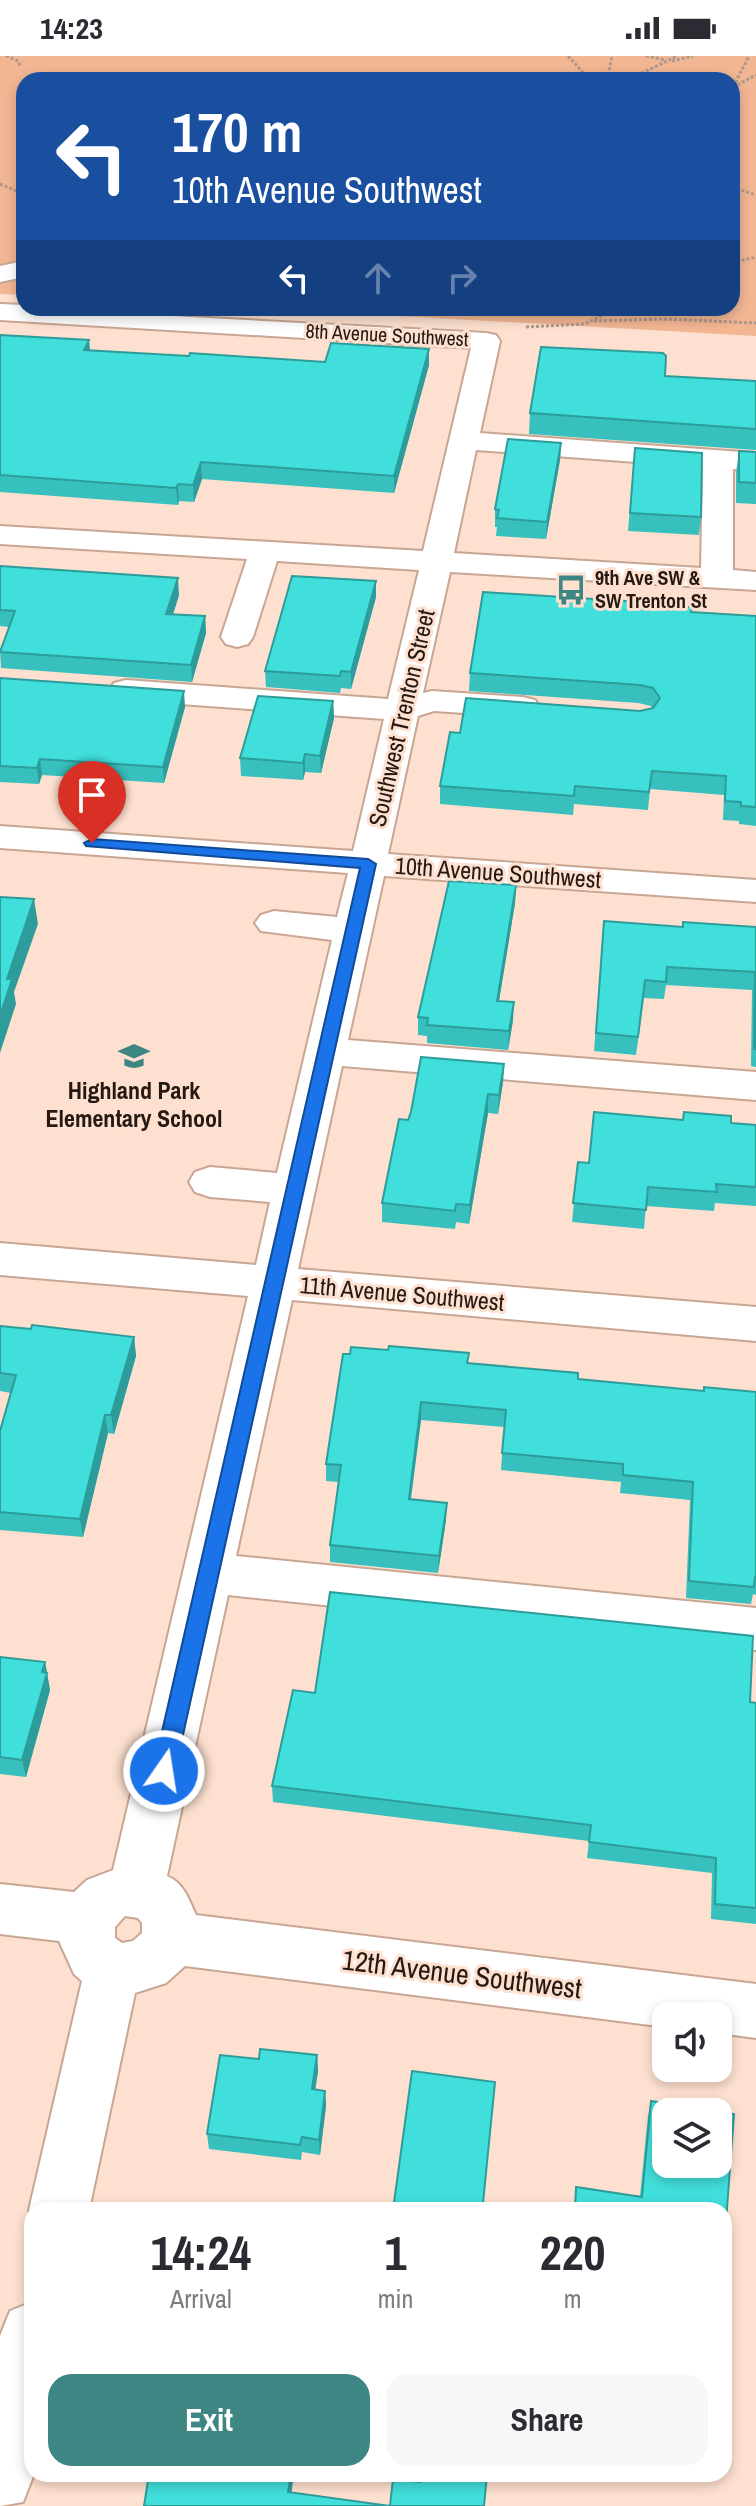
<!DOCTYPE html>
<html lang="en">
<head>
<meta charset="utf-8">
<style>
	body { margin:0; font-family:"Archivo Narrow",sans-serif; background:#f7f7f7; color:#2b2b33; height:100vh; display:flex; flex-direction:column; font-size:30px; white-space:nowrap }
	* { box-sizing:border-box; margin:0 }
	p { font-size:26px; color:#7c7c81 }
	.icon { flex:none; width:44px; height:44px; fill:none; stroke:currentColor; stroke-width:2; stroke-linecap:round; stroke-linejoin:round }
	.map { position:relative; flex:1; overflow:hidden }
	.side { position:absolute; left:24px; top:2146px; width:708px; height:280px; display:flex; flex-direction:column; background:#fff; border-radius:24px; box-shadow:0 4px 12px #0003 }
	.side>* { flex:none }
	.guide { position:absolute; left:16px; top:16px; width:724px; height:244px; border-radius:24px; box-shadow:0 4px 12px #0003; background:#1a4fa0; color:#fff; overflow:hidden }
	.fabs { position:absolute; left:652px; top:1946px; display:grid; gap:16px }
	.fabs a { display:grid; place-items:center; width:80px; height:80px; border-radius:16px; background:#fff; box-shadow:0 4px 12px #0003; font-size:40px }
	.pin { position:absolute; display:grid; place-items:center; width:68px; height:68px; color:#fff; margin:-82px -34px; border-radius:50% 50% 50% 0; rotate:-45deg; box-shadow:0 0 8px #0007 }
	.pin .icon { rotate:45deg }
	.me { position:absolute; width:88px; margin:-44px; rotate:13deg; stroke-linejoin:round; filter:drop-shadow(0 0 6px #0008) }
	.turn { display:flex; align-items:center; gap:28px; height:168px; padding:0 24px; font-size:36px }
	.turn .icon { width:104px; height:104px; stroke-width:2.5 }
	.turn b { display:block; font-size:56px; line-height:68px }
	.lanes { display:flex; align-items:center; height:76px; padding:0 24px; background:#0003; justify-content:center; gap:40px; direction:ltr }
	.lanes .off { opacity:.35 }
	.eta { display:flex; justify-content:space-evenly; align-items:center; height:136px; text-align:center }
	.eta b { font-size:48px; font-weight:800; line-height:56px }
	.primary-button { display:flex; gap:16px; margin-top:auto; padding:16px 24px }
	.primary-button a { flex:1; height:92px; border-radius:24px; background:#3e8684; color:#fff; font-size:32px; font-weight:800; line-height:92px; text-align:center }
	.primary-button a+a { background:#f7f7f7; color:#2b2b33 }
	.status { display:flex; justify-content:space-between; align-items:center; height:56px; padding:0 40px; background:#fff; direction:ltr }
	.status svg { height:22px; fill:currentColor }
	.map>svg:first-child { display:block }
</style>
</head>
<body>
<div class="status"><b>14:23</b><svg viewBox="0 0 49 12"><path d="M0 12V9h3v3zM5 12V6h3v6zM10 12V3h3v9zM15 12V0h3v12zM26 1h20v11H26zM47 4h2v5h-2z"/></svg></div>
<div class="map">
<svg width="756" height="2450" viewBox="0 0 756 2450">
	<rect width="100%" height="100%" fill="#fde0cf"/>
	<!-- green -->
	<polygon fill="#f2b693" points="0,0 756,0 756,280 257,252 732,252 732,24 24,24 24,239 0,238"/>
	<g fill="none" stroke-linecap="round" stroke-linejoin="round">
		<!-- minor casing -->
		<g stroke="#c9a693" stroke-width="4">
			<g id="minor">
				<polygon points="24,205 24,221 0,226 0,210"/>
				<path d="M0,248L24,249V252L486,277L496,279L500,285L480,377L756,397V415L733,413V514L756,516V534L450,516L423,637L432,635L523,641L535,644L540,651L535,658L523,661L434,655L418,660L388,798L756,824V846L384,820L348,984L756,1016V1044L342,1010L298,1213L756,1251V1285L292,1244L236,1500L756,1552V1594L228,1539L167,1820C184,1827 189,1844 196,1859L756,1928V1982L718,1977V1960H666V1971L185,1910L166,1927L135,1937L89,2154H32V2162L29,2154L82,1925L74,1918L59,1885L0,1878V1828L74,1836L87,1824L113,1814L248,1240L0,1219V1187L256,1209L270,1146L210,1141L195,1136L189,1126L195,1116L210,1111L277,1117L332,884L261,875L255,867L261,859L274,855L337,861L348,817L0,792V770L353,795L384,663L126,644L114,641L109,634L114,627L126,624L388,643L419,514L277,505L253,581L248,588L237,591L226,588L221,581L247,503L0,488V470L423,495L471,292L0,264ZM476,394L703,411L701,512L454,497ZM125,1860L138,1862L142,1867V1877L133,1885L122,1887L115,1882V1871Z"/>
				<polygon points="32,2246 34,2418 23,2446 0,2450 0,2280 10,2255"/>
			</g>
		</g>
		<!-- path -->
		<g stroke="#af988b" stroke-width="3" stroke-dasharray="3 2" stroke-linecap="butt">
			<polyline points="6,0 18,5 21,11"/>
			<polyline points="568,0 590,24"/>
			<polyline points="646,0 666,4"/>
			<polyline points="672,5 693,0"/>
			<polyline points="607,24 612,0"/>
			<polyline points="628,24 677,0"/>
			<polyline points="733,31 749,0"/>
			<polyline points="733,31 756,19"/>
			<polyline points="0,128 24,138"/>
			<polyline points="732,131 756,139"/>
			<polyline points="732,207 756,201"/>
			<polyline points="594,265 664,263 756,267"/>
			<polyline points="526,271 585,268 617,252"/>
		</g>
		<!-- minor -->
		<use href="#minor" fill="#fff" fill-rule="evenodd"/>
	</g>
	<!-- wall -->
	<g fill="#37c0bd">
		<polygon points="0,278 90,295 325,306 429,293 429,309 394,437 202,423 194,446 179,445 178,449 0,436"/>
		<polygon points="665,320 756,325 756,394 529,378 530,357"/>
		<polygon points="561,387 560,404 546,483 496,480 497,471 495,471 495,453"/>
		<polygon points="635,392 701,461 699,479 628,475"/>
		<polygon points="739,395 756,396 756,448 736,447 736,416"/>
		<polygon points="0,510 179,539 173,558 205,560 206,577 192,626 1,612 0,594 9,571 0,570"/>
		<polygon points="376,541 351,633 341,632 340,637 266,631 265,615"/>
		<polygon points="691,556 756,560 756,770 739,768 739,765 723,764 724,739 650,733 648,754 574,748 573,759 440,748 440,730 460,677 640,655 652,652 651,650 638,647 469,635 470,617"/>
		<polygon points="0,622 185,651 164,727 42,719 39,728 0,726"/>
		<polygon points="333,645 334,662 321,717 305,716 303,724 241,720 240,702"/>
		<polygon points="516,829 515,847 499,945 513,964 508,994 427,987 427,980 418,979 418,961"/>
		<polygon points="604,865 683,871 756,871 756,1011 751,1010 752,934 666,929 664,943 644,942 636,999 594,995"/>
		<polygon points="504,1008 503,1026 498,1058 488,1057 469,1168 456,1166 455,1173 382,1166 382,1147 408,1064"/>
		<polygon points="731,1067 756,1069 756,1150 715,1147 714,1155 646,1150 644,1173 572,1166 578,1106 589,1107"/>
		<polygon points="0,1270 134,1281 136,1300 114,1378 108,1377 83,1481 0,1474 0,1375 11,1337 0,1335"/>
		<polygon points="468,1307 578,1323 704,1335 756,1336 756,1539 753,1538 751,1548 686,1542 690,1444 620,1437 621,1426 501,1414 504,1371 421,1364 411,1443 446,1464 438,1517 330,1506 330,1489 339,1426 326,1425 326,1408"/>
		<polygon points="0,1601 45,1606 50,1634 26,1721 0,1718"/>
		<polygon points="315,1637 756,1647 756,1868 711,1863 712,1817 587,1802 589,1785 273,1746 272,1730"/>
		<polygon points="317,1999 318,2015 315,2034 325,2035 326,2050 320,2099 302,2096 301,2104 209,2093 207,2078"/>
		<polygon points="651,2045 724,2154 574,2154 576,2131 640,2140 648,2060"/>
	</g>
	<!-- shaded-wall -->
	<g fill="#2d9c9a">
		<polygon points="89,284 91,301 84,294"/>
		<polygon points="429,293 429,309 394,437 394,420"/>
		<polygon points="561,387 560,404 546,483 547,466"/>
		<polygon points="201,406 202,423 194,446 193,429"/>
		<polygon points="178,428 179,445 178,449 176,432"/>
		<polygon points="178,522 179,539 168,574 166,558"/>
		<polygon points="376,525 376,541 351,633 351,616"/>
		<polygon points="205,560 206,577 192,626 191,609"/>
		<polygon points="184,635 185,651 164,727 163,711"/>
		<polygon points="333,645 334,662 321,717 320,700"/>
		<polygon points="305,698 305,716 303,724 303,707"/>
		<polygon points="40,703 42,719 39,728 37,712"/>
		<polygon points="516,829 515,847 496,963 497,945"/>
		<polygon points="34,843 38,868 14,936 16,948 0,997 0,960 7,923"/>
		<polygon points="514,946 513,964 508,994 509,975"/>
		<polygon points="504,1008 503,1026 498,1058 499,1039"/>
		<polygon points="488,1038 488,1057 469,1168 470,1149"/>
		<polygon points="134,1281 136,1300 114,1378 111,1359"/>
		<polygon points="421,1346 421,1364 408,1461 409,1443"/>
		<polygon points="105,1359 108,1377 83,1481 80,1463"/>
		<polygon points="447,1447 446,1464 438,1517 439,1500"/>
		<polygon points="45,1606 50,1634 26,1721 22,1704"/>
		<polygon points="317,1999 318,2015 313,2049 312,2033"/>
		<polygon points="325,2035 326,2050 320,2099 319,2084"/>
		<polygon points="291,2418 294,2418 290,2448 288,2436"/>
	</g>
	<!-- building -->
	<g fill="#40dfdc" stroke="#2d9c9a" stroke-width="2" fill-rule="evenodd">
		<polygon points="0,279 89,284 84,294 189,300 190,297 325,306 331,287 429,293 394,420 201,406 193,429 178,428 176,432 0,419"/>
		<polygon points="541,291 663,297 666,300 665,320 756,325 756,373 530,357"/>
		<polygon points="508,383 561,387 547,466 497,462 499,454 495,453"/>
		<polygon points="635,392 702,397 701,461 630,457"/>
		<polygon points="739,395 756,396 756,427 739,426"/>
		<polygon points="0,510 178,522 166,558 205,560 191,609 0,596 15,555 0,554"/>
		<polygon points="292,520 376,525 351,616 341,615 340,620 265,615"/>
		<polygon points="483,536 657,547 692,551 691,556 756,560 756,751 741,750 741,746 725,745 726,720 652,715 649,736 575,730 574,740 440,730 450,676 460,677 466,642 640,655 653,652 660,642 653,632 640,629 470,617"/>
		<polygon points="0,622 184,635 163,711 40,703 37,712 0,710"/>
		<polygon points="258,640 333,645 320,700 305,698 303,707 240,702"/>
		<polygon points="449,825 516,829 497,945 514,946 509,975 427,969 428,962 418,961"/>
		<polygon points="0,841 34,843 7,923 12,923 0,960"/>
		<polygon points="604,865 683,871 683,866 756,871 756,993 754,993 755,916 667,911 666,926 645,924 638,981 596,977"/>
		<polygon points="421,1001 504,1008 499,1039 488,1038 470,1149 456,1148 455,1155 382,1147 399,1063 408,1064 411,1056"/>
		<polygon points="594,1056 683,1064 684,1056 731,1060 731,1067 756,1069 756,1131 716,1128 717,1136 648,1131 646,1154 573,1147 578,1106 589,1107"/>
		<polygon points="32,1269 134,1281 111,1359 105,1359 80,1463 0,1456 0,1375 16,1319 0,1317 0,1270 31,1273"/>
		<polygon points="389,1290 469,1297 467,1307 578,1317 578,1323 704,1335 704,1331 756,1336 756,1521 755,1521 754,1531 689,1525 693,1426 623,1419 623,1408 502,1397 506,1354 421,1346 409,1443 447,1447 439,1500 330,1489 341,1409 326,1408 343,1298 350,1298 351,1291 388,1294"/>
		<polygon points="330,1536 753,1580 750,1646 756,1647 756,1852 715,1848 716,1802 589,1786 591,1769 272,1730 293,1634 315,1637"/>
		<polygon points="0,1601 45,1606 42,1616 47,1617 22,1704 0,1701"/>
		<polygon points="260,1993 317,1999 312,2033 325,2035 319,2084 302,2081 300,2089 207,2078 220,1999 259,2003"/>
		<polygon points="412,2015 495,2026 483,2147 544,2154 393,2154"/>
		<path d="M651,2045L734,2058L724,2193V2154H575L576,2131L642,2141ZM666,2056H718V2108H666Z"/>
		<polygon points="149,2418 291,2418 288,2436 390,2450 393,2423 420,2426 420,2418 487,2418 484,2450 144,2450"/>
	</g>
	<!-- route -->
	<polygon fill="#1a73e8" stroke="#114b97" stroke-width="2" points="92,783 368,803 376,808 175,1715 171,1722 164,1725 156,1722 153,1715 360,812 86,790 84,787"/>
	<!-- icons -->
	<defs>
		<g id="bus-bare" transform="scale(2.4)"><path d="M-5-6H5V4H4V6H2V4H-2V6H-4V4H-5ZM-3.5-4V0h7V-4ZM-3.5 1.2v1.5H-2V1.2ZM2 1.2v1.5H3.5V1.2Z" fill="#3e8684" stroke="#fde0cf" stroke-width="2.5" paint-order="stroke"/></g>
		<g id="school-bare" transform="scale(2.4)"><path d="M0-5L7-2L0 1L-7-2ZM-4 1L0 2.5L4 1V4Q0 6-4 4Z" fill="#3e8684" stroke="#fde0cf" stroke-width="2.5" paint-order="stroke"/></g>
	</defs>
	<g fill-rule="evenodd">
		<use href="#bus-bare" x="571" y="534"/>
		<use href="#school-bare" x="134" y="1000"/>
	</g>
	<g text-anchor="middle" stroke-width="6" stroke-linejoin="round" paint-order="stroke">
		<!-- far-street labels -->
		<g font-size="20" fill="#261912" stroke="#fde0cf">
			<text transform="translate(387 279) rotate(3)" y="7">8th Avenue Southwest</text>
		</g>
		<!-- far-poi labels -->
		<g font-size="20" font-weight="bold" fill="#261912" stroke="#fde0cf" text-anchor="start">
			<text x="595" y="529">9th Ave SW &amp;<tspan x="595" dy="23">SW Trenton St</tspan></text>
		</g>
		<!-- street labels -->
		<g font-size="24" fill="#261912" stroke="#fde0cf">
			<text transform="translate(402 662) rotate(-77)" y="8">Southwest Trenton Street</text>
			<text transform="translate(498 817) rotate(4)" y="8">10th Avenue Southwest</text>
			<text transform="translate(402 1238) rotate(5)" y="8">11th Avenue Southwest</text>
		</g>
		<!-- poi labels -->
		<g font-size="24" font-weight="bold" fill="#261912" stroke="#fde0cf">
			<text x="134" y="1043">Highland Park<tspan x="134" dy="28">Elementary School</tspan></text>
		</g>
		<!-- near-street labels -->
		<g font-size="28" fill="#261912" stroke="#fde0cf">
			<text transform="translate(462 1918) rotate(7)" y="10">12th Avenue Southwest</text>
		</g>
	</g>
</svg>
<div class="fabs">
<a><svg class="icon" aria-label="sound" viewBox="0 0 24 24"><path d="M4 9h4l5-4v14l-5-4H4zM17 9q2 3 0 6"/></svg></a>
<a><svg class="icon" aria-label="layers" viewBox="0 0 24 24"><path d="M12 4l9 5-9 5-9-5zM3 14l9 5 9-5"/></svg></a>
</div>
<div class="pin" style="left:92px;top:787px;background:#d93025"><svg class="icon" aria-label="arrive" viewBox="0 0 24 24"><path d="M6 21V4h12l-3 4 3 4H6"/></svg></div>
<svg class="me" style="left:164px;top:1715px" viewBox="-20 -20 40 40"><circle r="17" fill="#1a73e8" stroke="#fff" stroke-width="3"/><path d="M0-11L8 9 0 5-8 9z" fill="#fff"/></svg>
<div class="guide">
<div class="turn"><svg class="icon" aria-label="left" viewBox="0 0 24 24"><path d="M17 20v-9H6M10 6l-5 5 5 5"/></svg><div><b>170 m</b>10th Avenue Southwest</div></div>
<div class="lanes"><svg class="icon" aria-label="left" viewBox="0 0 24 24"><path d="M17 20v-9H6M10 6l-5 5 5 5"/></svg><svg class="icon off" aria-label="ahead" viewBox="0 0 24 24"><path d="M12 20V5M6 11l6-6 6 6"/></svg><svg class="icon off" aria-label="right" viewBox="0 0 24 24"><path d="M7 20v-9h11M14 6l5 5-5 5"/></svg></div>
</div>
<section class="side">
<div class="eta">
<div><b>14:24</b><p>Arrival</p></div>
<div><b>1</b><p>min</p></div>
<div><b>220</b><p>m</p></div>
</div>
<div class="primary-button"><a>Exit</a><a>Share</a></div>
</section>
</div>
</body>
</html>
